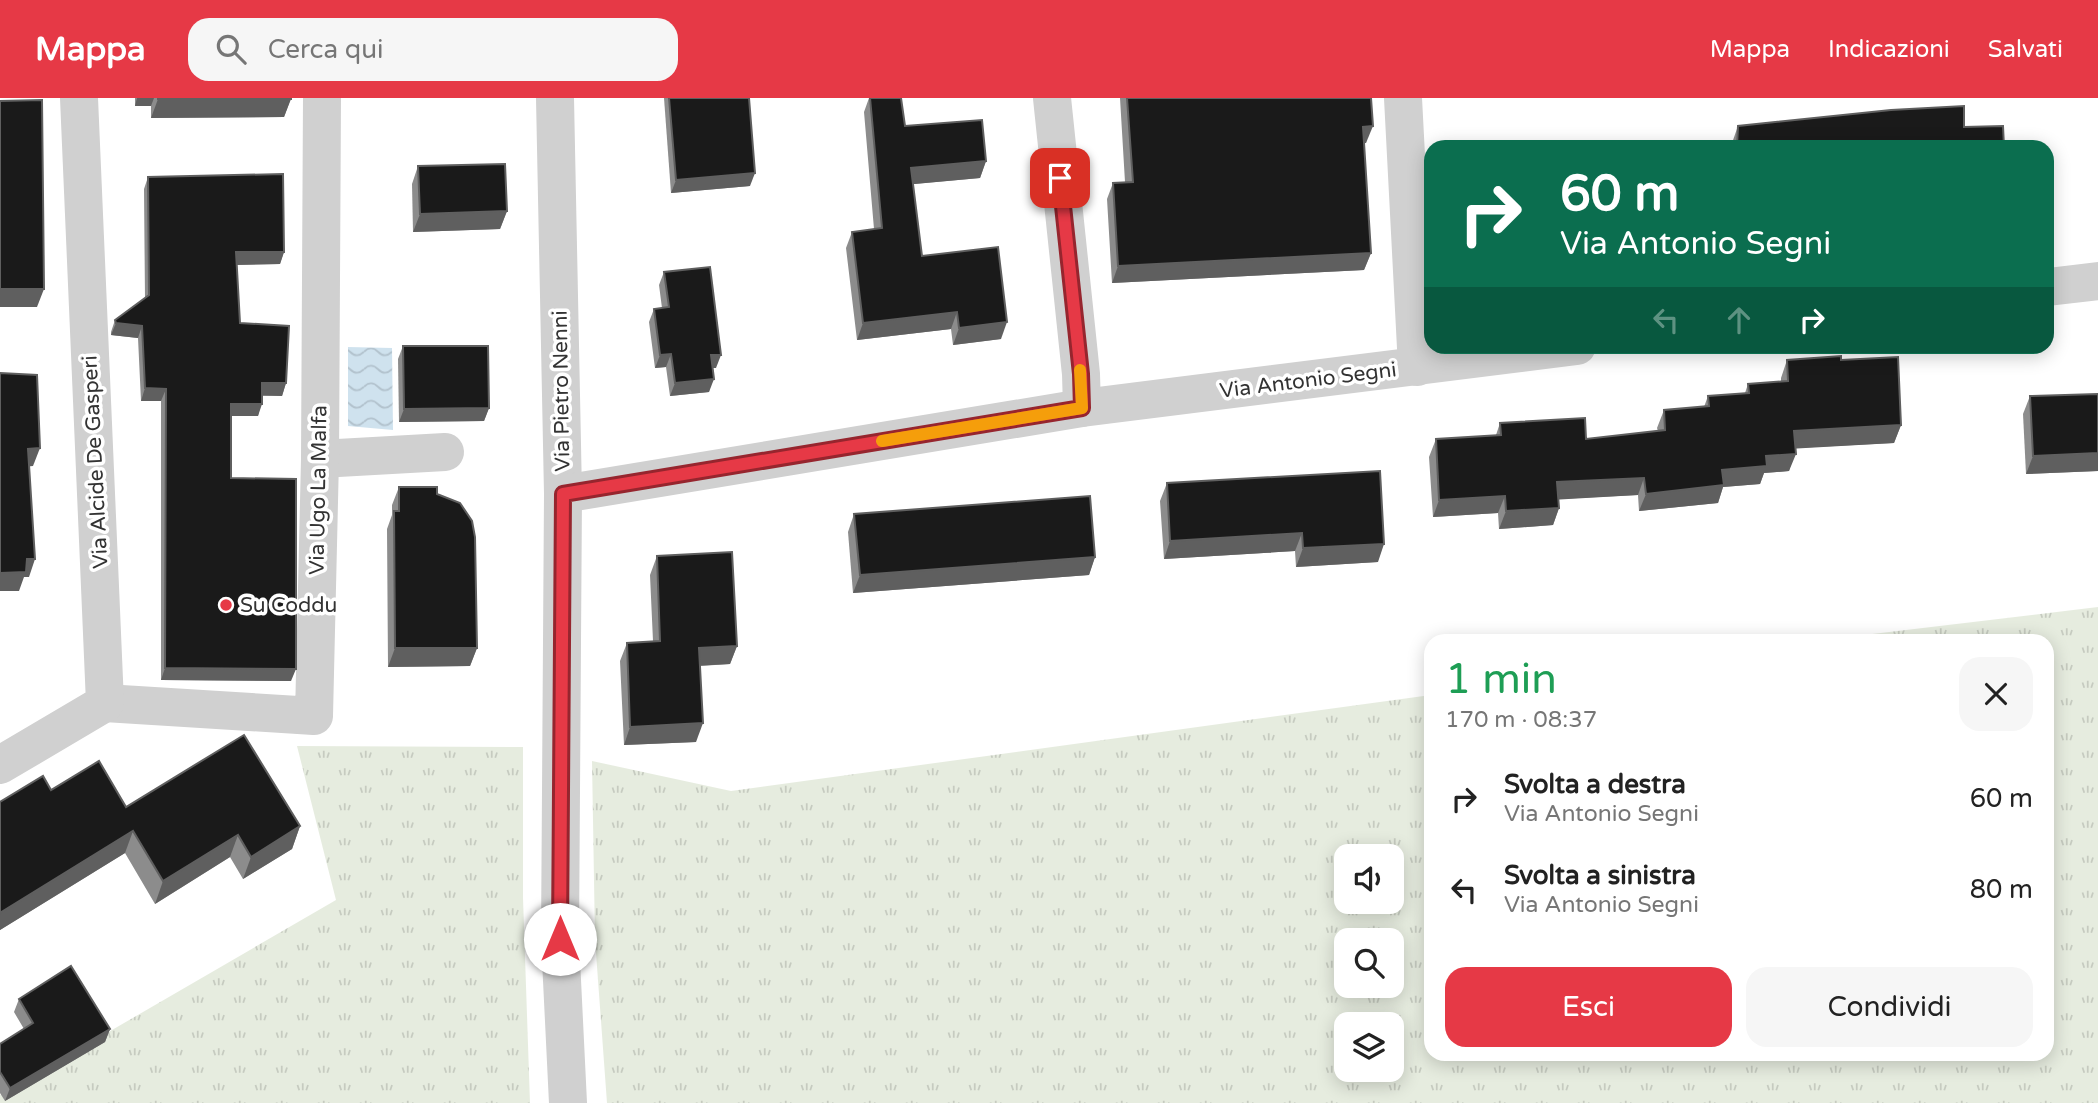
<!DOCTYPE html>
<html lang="it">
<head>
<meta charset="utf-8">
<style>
	body { margin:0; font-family:"Varela Round",sans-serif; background:#f6f6f6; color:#222; height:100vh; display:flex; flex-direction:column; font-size:26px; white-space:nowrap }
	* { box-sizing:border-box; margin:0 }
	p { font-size:23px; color:#767676 }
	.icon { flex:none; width:38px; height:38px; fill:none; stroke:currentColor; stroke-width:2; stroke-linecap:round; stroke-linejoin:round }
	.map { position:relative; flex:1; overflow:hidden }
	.panel { position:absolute; left:1424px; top:536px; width:630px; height:427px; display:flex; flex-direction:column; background:#fff; border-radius:21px; box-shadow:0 4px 18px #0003 }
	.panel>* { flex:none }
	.guide { position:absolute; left:1424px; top:42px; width:630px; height:214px; border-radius:21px; box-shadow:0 4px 18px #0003; background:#0b6e4f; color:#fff; overflow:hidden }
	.controls { position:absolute; left:1334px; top:746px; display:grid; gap:14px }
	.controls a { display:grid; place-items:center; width:70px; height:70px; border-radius:14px; background:#fff; box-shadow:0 4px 18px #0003; font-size:35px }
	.pin { position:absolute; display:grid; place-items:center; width:60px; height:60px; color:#fff; margin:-30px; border-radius:14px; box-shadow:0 4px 10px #0006 }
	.me { position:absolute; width:77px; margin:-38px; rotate:0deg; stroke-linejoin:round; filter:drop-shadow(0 0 5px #0008) }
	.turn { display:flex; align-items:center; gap:24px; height:147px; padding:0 21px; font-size:32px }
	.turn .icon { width:91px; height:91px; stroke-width:2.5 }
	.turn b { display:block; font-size:49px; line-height:60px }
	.lanes { display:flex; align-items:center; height:66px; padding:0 21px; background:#0003; justify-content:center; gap:35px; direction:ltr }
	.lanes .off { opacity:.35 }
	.round { display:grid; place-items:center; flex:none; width:74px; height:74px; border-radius:21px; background:#f6f6f6 }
	.headline { display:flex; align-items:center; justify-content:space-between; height:119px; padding:0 21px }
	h1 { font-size:42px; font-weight:600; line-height:52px; color:#1e9e55 }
	.cta { display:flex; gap:14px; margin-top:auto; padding:14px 21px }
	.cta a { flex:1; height:80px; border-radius:21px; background:#e63946; color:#fff; font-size:28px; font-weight:600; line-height:80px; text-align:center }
	.cta a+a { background:#f6f6f6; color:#222 }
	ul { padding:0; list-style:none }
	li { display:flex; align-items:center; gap:21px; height:91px; padding:0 21px }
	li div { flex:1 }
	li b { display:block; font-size:26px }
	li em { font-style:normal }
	header { display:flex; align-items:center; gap:42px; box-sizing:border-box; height:98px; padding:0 35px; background:#e63946; color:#fff }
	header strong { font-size:33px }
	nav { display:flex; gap:38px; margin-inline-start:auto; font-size:24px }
	.search { width:490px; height:63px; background:#f6f6f6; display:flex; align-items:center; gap:18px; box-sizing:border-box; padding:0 24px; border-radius:21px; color:#767676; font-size:26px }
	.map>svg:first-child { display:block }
</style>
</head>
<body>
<header>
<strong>Mappa</strong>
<div class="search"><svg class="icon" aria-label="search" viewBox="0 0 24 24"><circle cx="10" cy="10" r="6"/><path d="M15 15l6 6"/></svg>Cerca qui</div>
<nav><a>Mappa</a><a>Indicazioni</a><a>Salvati</a></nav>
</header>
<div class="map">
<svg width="2098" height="1005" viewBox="0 0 2098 1005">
	<defs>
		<pattern id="grass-tufts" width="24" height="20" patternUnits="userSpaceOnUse" patternTransform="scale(1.75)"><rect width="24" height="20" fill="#e6ecdf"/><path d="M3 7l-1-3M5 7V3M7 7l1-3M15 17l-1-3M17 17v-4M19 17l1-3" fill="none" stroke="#c6cbc0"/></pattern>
		<pattern id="water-waves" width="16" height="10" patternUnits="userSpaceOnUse" patternTransform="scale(1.75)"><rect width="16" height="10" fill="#cfe2ee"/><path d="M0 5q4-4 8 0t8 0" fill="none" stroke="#b2c2cd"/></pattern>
	</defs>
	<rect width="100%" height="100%" fill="#fff"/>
	<!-- grass -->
	<g fill="url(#grass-tufts)" fill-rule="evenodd">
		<path d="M2098,509V1005H607L595,841L592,663L731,693L1431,597L1432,956H2048V542H1822ZM1346,758H1391V803H1346ZM1346,842H1391V887H1346ZM1346,926H1391V971H1346Z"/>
		<polygon points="297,648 523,649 523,800 530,1005 0,1005 0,997 336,802"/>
	</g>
	<!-- water -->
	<polygon fill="url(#water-waves)" points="348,249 392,250 393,332 348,328"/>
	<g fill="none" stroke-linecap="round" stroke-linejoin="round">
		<!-- minor -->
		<g stroke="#d0d0d0" stroke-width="38">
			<polyline points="555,0 563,396 560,841 568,1005"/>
			<polyline points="1052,0 1081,276 1082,310"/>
			<polyline points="1403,0 1417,269"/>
			<polyline points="2048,189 2098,183"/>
			<polyline points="320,361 445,354"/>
			<polyline points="563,396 1082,310 1577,248"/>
			<polyline points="105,605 314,618 320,361 322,0"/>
			<polyline points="0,667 105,605 79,0"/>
		</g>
	</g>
	<!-- wall -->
	<g fill="#8c8c8c">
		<polygon points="135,0 291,0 284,19 151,20 151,8 135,8"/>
		<polygon points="664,0 749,0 750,88 671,95"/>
		<polygon points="869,0 901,0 905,28 986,63 980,80 913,86 922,158 1001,241 953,247 951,231 857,242 846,150 852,134 874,131 864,14"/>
		<polygon points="1120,0 1371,0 1366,45 1364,45 1371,155 1364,172 1112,185 1107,101 1113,85 1125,84"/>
		<polygon points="1738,28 1964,29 2004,49 1732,49 1732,45"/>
		<polygon points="418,68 507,113 500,131 413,134 412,86"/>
		<polygon points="148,79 284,154 280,166 237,167 240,225 286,285 282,298 262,298 258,318 231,318 231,380 291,583 161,582 161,303 141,303 138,240 111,237 111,234 115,222 145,201 144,91"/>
		<polygon points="664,174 716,270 713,270 709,294 670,298 666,269 655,270 649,224 654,211 662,210 659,187"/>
		<polygon points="403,248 489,310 484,323 399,324 398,261"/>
		<polygon points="1787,262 1841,262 1901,327 1894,345 1795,350 1789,373 1764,375 1760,386 1723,389 1718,405 1639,413 1638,397 1558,401 1559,410 1553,427 1499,431 1498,415 1433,419 1429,359 1436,341 1496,337 1500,325 1586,341 1658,333 1657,330 1664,312 1704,309 1708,298 1745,295 1748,286 1781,284 1781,280"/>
		<polygon points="2098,296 2098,373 2026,376 2023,316 2030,298"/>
		<polygon points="1167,385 1378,464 1296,469 1295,453 1164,461 1160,403"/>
		<polygon points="399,389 437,396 477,550 470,568 388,569 387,431 392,417 392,407"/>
		<polygon points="854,416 1095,459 1089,477 853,495 848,434"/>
		<polygon points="657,458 737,548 730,566 700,568 696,644 624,647 620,563 627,545 653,543 650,477"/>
		<polygon points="51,692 126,709 300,728 292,751 243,781 230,759 155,806 125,755 0,832 0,704"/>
		<polygon points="19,901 110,931 105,944 5,1003 0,995 0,946 24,931 14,914"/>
	</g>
	<!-- shaded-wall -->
	<g fill="#5f5f5f">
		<polygon points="137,0 154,0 151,8 135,8"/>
		<polygon points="158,1 291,1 284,19 151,20"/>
		<polygon points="1373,28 1366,45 1356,46 1363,29"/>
		<polygon points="986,63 980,80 904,87 911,70"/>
		<polygon points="755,75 750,88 671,95 676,82"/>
		<polygon points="507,113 500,131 413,134 420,116"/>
		<polygon points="236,154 284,154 280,166 232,167"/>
		<polygon points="1371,155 1364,172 1112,185 1118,168"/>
		<polygon points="0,191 44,191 37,209 0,209"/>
		<polygon points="957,214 951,231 857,242 863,225"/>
		<polygon points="1007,224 1001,241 953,247 959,230"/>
		<polygon points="116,225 142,228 138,240 111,237"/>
		<polygon points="671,256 666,269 655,270 660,257"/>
		<polygon points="711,257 721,257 716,270 707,270"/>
		<polygon points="714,281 709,294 670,298 675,285"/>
		<polygon points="262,285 286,285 282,298 257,297"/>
		<polygon points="145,290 166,291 161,303 141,303"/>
		<polygon points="231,306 262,306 258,318 227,318"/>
		<polygon points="489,310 484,323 399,324 404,311"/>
		<polygon points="1901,327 1894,345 1788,351 1794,333"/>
		<polygon points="40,350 33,368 22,369 28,351"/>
		<polygon points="2098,355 2098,373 2026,376 2033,358"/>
		<polygon points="1796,356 1789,373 1764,375 1760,386 1723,389 1718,405 1639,413 1646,396 1766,358"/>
		<polygon points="1644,380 1638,397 1551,402 1557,384"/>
		<polygon points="1505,398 1498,415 1433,419 1439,402"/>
		<polygon points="1559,410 1553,427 1499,431 1506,413"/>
		<polygon points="1302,435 1295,453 1164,461 1170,443"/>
		<polygon points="1384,446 1378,464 1296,469 1303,450"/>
		<polygon points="1095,459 1089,477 853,495 860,477"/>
		<polygon points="27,461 35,461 29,479 24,479 19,493 0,493 0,475"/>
		<polygon points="737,548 730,566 693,568 699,550"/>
		<polygon points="395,550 477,550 470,568 388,569"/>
		<polygon points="165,570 296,571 291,583 161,582"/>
		<polygon points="703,625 696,644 624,647 630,629"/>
		<polygon points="300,728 292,751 243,781 251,759"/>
		<polygon points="133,733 125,755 0,832 0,815"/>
		<polygon points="238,737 230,759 155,806 163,783"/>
		<polygon points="110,931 105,944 5,1003 10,990"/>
	</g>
	<!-- building -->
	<g fill="#1a1a1a" stroke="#5f5f5f" stroke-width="2">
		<rect x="158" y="0" width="133" height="1"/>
		<polygon points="669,0 749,0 755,75 676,82"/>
		<polygon points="870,0 901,0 905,28 982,22 986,63 911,70 922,158 998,149 1007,224 959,230 957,214 863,225 852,134 882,130"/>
		<polygon points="1127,0 1371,0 1373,28 1363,29 1371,155 1118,168 1113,85 1133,84"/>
		<polygon points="42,2 44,191 0,191 0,3"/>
		<polygon points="1964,8 1964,29 2003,28 2004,49 1737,49 1738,28 1891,12"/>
		<polygon points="505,66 507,113 420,116 418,68"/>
		<polygon points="283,76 284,154 236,154 240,225 289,228 286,285 262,285 262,306 231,306 231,380 296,381 296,571 165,570 166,291 145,290 142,228 116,225 115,222 149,197 148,79"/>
		<polygon points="710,169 721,257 711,257 714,281 675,285 671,256 660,257 654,211 669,209 664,174"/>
		<polygon points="403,248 488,248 489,310 404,311"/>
		<polygon points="1841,258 1841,262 1898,259 1901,327 1794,333 1796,356 1766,358 1767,368 1722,372 1724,387 1646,396 1644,380 1557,384 1559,410 1506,413 1505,398 1439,402 1436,341 1501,337 1500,325 1585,320 1586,341 1665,332 1664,312 1709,308 1708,298 1749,295 1748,286 1788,283 1787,262"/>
		<polygon points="0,275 37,277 40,350 28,351 35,461 27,461 26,474 0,475"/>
		<polygon points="2098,296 2098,355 2033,358 2030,298"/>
		<polygon points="1380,373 1384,446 1303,450 1302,435 1170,443 1167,385"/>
		<polygon points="399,389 437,389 437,396 460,405 472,423 475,439 477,550 395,550 394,413 399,413"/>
		<polygon points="1090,398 1095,459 860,477 854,416"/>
		<polygon points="732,454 737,548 699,550 703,625 630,629 627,545 660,543 657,458"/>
		<polygon points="244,637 300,728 251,759 238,737 163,783 133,733 0,815 0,704 43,678 51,692 99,663 126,709"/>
		<polygon points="71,868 110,931 10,990 0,974 0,946 33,925 19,901"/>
	</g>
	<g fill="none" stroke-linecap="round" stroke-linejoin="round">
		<!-- route casing -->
		<g stroke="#96252e" stroke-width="18">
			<polyline id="route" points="560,841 563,396 1082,310 1081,276 1060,80"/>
		</g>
		<!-- route -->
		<use href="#route" stroke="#e63946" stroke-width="12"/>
		<!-- slow -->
		<polyline stroke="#f59e0b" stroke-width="12" points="882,343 1082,310 1080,272"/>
	</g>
	<!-- markers -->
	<circle fill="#e63946" stroke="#fff" stroke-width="2.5" cx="226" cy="507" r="7"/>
	<g text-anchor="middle" stroke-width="7" stroke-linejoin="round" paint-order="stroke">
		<!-- street labels -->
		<g font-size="21" fill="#333" stroke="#fff">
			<text transform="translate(1308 282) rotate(-7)" y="7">Via Antonio Segni</text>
			<text transform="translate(561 293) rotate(-91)" y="7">Via Pietro Nenni</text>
			<text transform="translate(95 364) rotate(-93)" y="7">Via Alcide De Gasperi</text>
			<text transform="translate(318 392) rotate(-89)" y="7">Via Ugo La Malfa</text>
		</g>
		<!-- poi labels -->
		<g font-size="21" fill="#333" stroke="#fff" text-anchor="start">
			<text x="240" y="514">Su Coddu</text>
		</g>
	</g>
</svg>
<div class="controls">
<a><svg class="icon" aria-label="sound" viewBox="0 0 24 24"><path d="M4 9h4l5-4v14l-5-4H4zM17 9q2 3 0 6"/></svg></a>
<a><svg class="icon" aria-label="search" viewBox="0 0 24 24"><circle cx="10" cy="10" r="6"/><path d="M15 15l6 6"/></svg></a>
<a><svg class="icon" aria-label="layers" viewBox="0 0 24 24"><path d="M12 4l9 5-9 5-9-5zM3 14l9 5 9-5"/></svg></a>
</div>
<div class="pin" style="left:1060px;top:80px;background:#d93025"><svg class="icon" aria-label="arrive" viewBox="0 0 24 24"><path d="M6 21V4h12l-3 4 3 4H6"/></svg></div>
<svg class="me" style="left:560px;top:841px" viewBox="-20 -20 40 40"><circle r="19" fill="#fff"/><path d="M0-13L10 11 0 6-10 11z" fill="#e63946"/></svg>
<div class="guide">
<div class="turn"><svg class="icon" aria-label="right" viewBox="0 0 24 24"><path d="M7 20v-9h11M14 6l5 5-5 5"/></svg><div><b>60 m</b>Via Antonio Segni</div></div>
<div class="lanes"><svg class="icon off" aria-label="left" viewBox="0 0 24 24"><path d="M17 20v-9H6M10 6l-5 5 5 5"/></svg><svg class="icon off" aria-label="ahead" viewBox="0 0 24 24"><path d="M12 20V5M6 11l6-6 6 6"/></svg><svg class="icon" aria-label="right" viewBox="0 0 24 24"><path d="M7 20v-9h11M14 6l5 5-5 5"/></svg></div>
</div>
<section class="panel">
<div class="headline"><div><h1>1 min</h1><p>170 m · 08:37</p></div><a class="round"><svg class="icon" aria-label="close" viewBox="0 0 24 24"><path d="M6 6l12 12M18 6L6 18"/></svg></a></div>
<ul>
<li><svg class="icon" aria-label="right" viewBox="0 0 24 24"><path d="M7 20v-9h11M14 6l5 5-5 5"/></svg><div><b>Svolta a destra</b><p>Via Antonio Segni</p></div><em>60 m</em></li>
<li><svg class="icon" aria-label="left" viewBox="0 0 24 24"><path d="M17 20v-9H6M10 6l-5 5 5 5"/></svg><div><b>Svolta a sinistra</b><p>Via Antonio Segni</p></div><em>80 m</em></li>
</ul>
<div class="cta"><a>Esci</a><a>Condividi</a></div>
</section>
</div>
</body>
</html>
